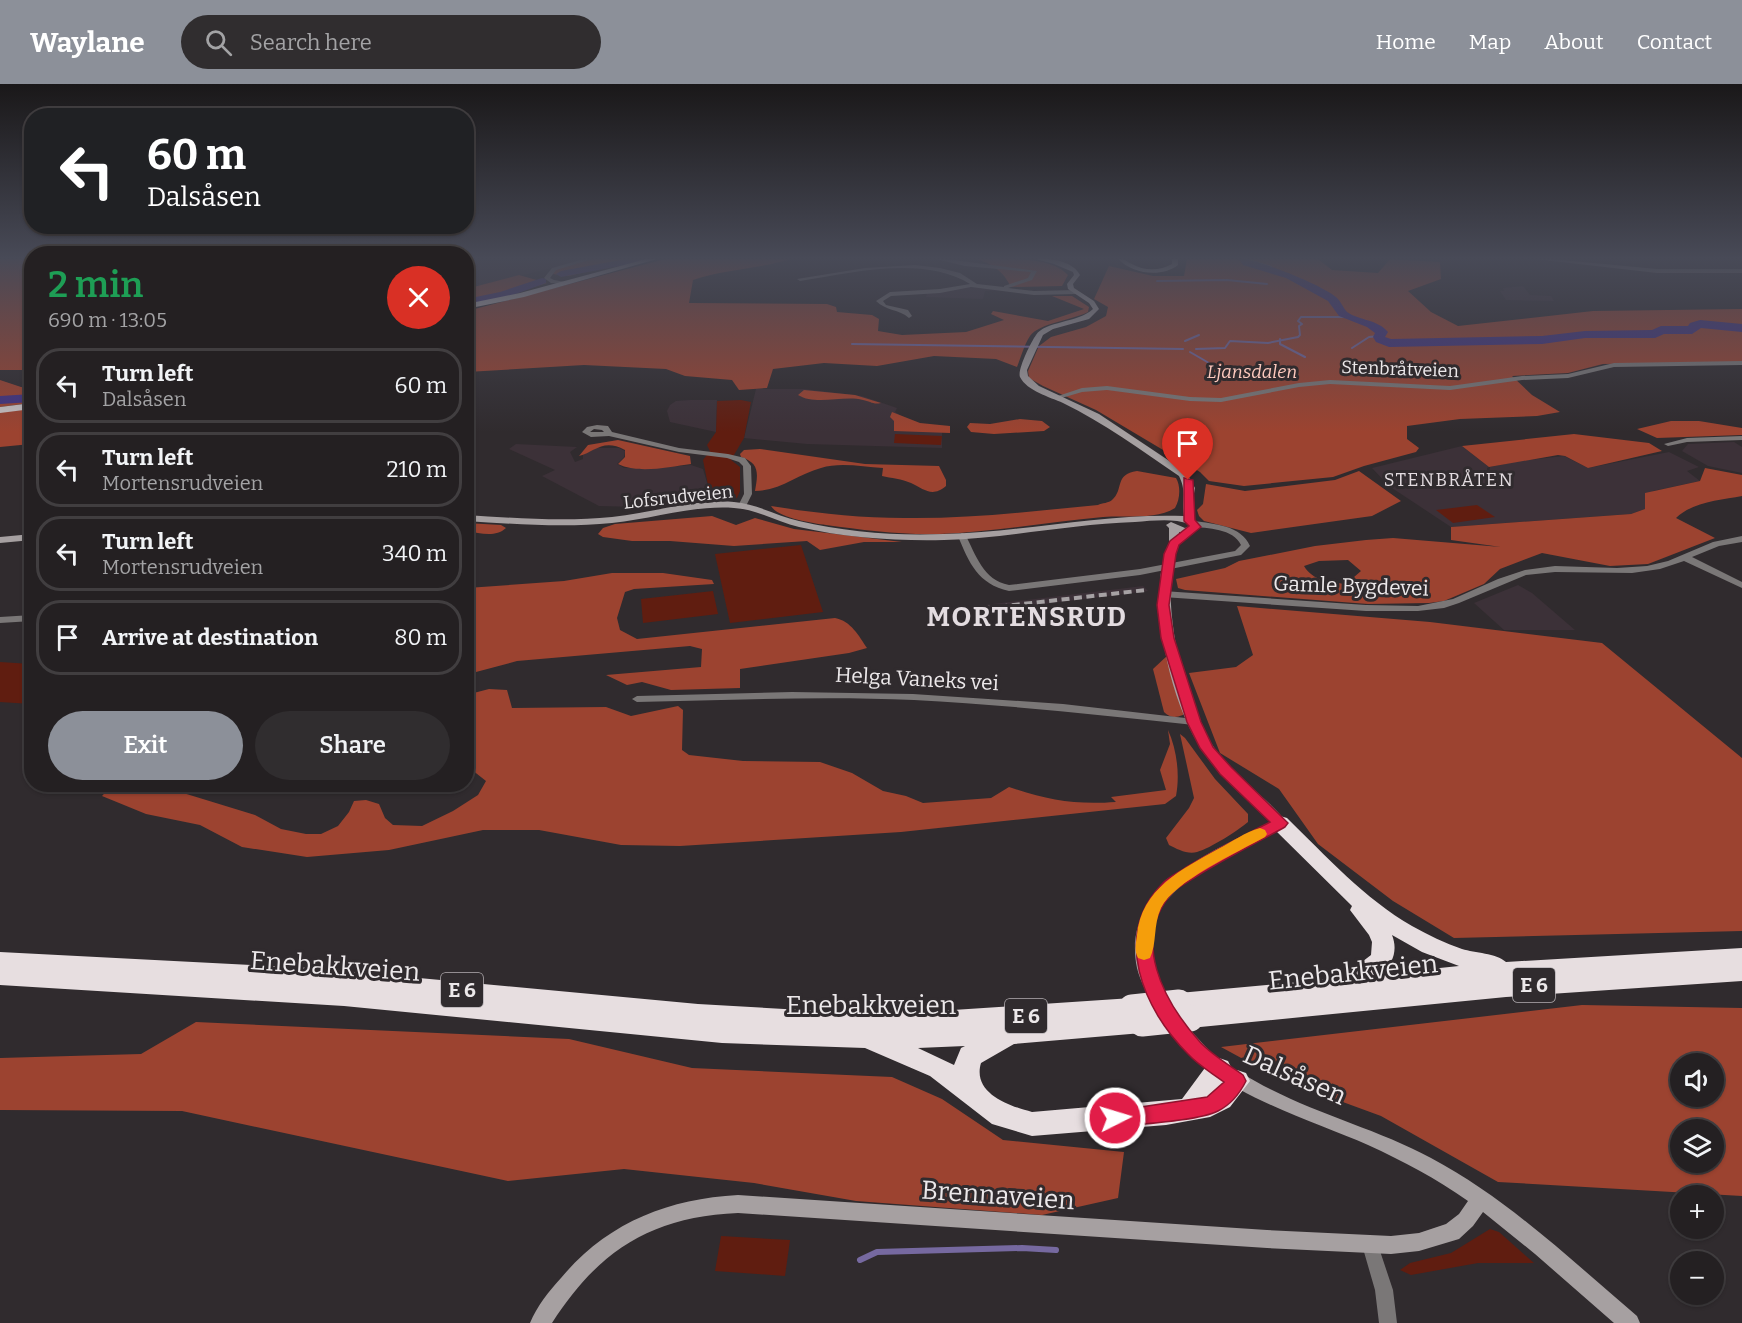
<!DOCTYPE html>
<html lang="en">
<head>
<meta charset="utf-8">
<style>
	body { margin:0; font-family:Bitter,serif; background:#302d2f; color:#f1f3f6; height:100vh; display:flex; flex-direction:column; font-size:22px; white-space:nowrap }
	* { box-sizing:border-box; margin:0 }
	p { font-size:20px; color:#a3a3a5 }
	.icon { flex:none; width:33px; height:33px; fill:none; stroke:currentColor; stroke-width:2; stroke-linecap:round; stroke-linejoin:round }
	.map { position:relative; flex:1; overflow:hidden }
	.side { position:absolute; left:24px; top:162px; width:450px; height:546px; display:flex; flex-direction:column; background:#242022; border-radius:24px; box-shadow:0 2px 4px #0004,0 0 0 2px #413e40 }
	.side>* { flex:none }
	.banner { position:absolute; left:24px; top:24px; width:450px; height:126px; border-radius:24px; box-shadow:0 2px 4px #0004,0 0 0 2px #413e40; background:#202124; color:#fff; overflow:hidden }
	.controls { position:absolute; left:1670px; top:969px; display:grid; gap:12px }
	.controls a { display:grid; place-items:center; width:54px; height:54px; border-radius:50%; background:#242022; box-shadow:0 2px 4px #0004,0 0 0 2px #413e40; font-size:30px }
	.pin { position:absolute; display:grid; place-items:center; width:51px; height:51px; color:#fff; margin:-62px -26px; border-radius:50% 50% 50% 0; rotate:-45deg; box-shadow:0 0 6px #0007 }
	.pin .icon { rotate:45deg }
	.me { position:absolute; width:66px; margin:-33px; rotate:85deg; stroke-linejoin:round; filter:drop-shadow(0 0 4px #0008) }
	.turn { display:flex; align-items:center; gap:21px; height:126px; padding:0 24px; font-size:27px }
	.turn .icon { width:78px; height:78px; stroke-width:2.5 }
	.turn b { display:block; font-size:42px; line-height:51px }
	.round { display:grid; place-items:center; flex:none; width:63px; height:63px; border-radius:32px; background:#302d2f }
	.summary { display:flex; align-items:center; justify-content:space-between; height:102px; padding:0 24px }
	h1 { font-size:36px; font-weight:600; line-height:45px; color:#1e9e55 }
	.button { display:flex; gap:12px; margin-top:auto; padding:12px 24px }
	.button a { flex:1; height:69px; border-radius:36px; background:#8c9099; color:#fff; font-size:24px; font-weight:600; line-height:69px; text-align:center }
	.button a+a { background:#302d2f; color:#f1f3f6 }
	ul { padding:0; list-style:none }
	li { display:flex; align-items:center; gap:18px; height:75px; margin:0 12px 9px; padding:0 12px; border:3px solid #413e40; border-radius:24px }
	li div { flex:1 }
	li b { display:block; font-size:22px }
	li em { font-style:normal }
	header { display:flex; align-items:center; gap:36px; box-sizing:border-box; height:84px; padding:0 30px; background:#8c9099; color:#fff }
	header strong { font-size:28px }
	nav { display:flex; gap:33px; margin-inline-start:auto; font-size:21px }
	.search { width:420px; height:54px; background:#302d2f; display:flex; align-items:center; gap:15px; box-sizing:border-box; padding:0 21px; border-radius:33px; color:#a3a3a5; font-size:22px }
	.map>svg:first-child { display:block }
</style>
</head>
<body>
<header>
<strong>Waylane</strong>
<div class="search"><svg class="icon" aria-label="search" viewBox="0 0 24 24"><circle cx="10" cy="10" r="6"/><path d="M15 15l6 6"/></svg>Search here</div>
<nav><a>Home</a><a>Map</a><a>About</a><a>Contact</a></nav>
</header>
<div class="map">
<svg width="1742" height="1239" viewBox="0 0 1742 1239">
	<rect width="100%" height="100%" fill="#302b2e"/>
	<!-- built -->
	<g fill="#3c3138">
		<polygon points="466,175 588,175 467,205"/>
		<polygon points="1523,202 1530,211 1551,212 1554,217 1506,216 1500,207 1504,207 1503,204"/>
		<polygon points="969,203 1000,206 985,207 983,215 926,213 927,209"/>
		<polygon points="756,305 804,305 862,312 897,324 895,328 914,340 942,344 942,364 807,360 744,354"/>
		<polygon points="690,316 717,316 716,348 670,338 667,327 670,321 676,317"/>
		<polygon points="1734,358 1742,363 1742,389 1708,382 1682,367 1688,360"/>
		<polygon points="516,360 577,363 570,368 575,378 583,375 583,371 594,364 619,364 625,367 624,373 617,380 624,384 657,384 691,381 703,385 711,412 638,423 599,422 542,392 555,386 509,365"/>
		<polygon points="1462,362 1489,383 1487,384 1487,399 1490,383 1519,377 1564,372 1588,384 1669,368 1699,383 1687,387 1700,397 1653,407 1645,425 1631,430 1451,443 1389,402 1372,384"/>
		<polygon points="1518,501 1532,509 1575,546 1504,546 1474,519"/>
		<polygon points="1143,502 1148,507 987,527 984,521"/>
	</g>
	<!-- green -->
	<g fill="#601d10">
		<polygon points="741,316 751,318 744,354 731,376 740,383 740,407 737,414 711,416 703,376 710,367 707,361 716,348 717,317"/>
		<polygon points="895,350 942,352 941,361 894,359"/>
		<polygon points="1477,421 1495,433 1453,439 1436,426"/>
		<polygon points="801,461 823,528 730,539 715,470"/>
		<polygon points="713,507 718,530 643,539 641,515"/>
		<polygon points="0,578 31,580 31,620 0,618"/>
		<polygon points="1490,1145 1499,1148 1534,1179 1478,1179 1411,1191 1400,1186 1410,1179 1451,1169"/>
		<polygon points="721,1152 790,1156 785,1192 715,1187"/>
	</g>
	<!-- forest -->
	<g fill="#9c4330" fill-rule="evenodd">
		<rect x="0" y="175" width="31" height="111"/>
		<polygon points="593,175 642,175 568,192 553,190 556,185"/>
		<path d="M665,175H791C759,185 725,185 693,196L689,219L827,220L836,223L837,228L872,231L879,235L878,247L902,251L966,248L1004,236L991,230L993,227L1048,237L1084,225L1052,212H1072L1089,223L1088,228C1073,236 1039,239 1030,252C1024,261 1021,273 1017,283L996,275L934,272L877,282L824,279L773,285L767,304L739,306L732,296L685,292L666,285L584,281L467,288V227Z"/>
		<path d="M976,175C1002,175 1050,171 1068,191L1062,202L1011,203C1003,187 993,180 976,175Z"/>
		<polygon points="1187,175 1318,175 1332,186 1378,189 1390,175 1440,178 1441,195 1408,207 1431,228 1458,242 1593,227 1742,225 1742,278 1603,280 1568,289 1512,292 1532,311 1560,328 1537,332 1460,335 1407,342 1407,355 1419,364 1416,368 1364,382 1333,393 1244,402 1209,397 1200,388 1096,326 1043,302 1029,294 1028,287 1039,262 1051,253 1086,243 1106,232 1108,223 1094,215 1109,182 1153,192 1184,192"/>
		<polygon points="519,191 547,199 467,222 466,205"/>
		<polygon points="0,296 21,303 31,304 31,319 0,323"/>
		<path d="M804,306L855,311L881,319C873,321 870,317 863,316C843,311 816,322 798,311Z"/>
		<polygon points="31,325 31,360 0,363 0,328"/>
		<polygon points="892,328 920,339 950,342 950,349 894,347 894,337 890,333"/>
		<polygon points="1020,335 1042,337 1050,343 1044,347 994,350 971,348 967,343 970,339 990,340"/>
		<polygon points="1671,337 1699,337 1742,344 1742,351 1657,354 1637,345"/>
		<polygon points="1574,350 1649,359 1662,367 1588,384 1565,372 1558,371 1489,383 1462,362"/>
		<path d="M618,356L690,372L691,380C669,383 638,390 618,380L625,373V366C603,354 595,368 579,372L588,361Z"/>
		<path d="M760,365L865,380L939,382L946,396V402C932,414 924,405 911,399C902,395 891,394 882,392L883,384C863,383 840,378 821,384C798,390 780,407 755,407C758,390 760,379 741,373L740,370L744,366Z"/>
		<path d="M1705,384L1742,391V412C1721,416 1692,418 1676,434L1715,454L1648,480L1610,482L1542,469L1500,485L1484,500L1444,517L1429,519L1368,520L1185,506L1178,504L1176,495L1225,484L1239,477L1315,462L1366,456L1393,454L1501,463L1451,456V443L1631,430L1645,425V409L1700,397ZM1348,476L1361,487L1346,500C1329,498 1313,497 1304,482L1319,477Z"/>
		<path d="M1137,387L1176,394C1181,402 1180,416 1175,424C1156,436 1125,431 1103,433C1048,438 994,448 939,450C901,451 863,446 826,441C812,439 778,434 771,422C815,429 859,434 904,434C969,435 1034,427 1098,421C1102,419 1109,419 1112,416C1124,406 1114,390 1137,387Z"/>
		<polygon points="1359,387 1401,417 1372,432 1251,449 1204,437 1199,432 1197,426 1203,420 1206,400 1245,407 1335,396"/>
		<polygon points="712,432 736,441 755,434 794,445 902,458 864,458 820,466 807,457 734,462 670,457 632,457 603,453 598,450 603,444 615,440"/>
		<path d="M466,439L501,441L506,444C495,454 480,449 467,447Z"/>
		<path d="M612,489H663L712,496L714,500L634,505L625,508L617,534L620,546L637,555L835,534C851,537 859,552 867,564L849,569L740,585V604L671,606L642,598L627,601L606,591L701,583L702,565L690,562L517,577L476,588L467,582V504L564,497Z"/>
		<polygon points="1237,522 1430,538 1602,559 1742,674 1742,847 1454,854 1393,817 1318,760 1279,705 1220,669 1189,589 1236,583 1253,571"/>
		<path d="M1168,571L1184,626L1183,631C1175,634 1170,634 1164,628L1153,585Z"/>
		<path d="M489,605L507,606L512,624L606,623L631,632L678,622L683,626L682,666L689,671L743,677L820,678L852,689L883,707L906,712L923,719L991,714L1009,703C1048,716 1074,721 1116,718L1111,713L1166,706L1160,686L1170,660L1168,646C1177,666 1180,691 1176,712L1165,720L901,748L680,762L621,761L539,746H483L389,766L307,773L242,763L200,741L146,730L102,712L112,701H142L150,709L180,708L255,731L281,745L306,750H321L338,742L349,728L354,717L366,716L379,720L385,734L393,741L422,742L453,727L478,711L486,697L467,682L466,611Z"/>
		<path d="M1180,650L1185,654L1215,695L1248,730V738C1237,747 1211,764 1197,768C1188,771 1177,765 1169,761L1166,754L1189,724L1194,714Z"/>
		<path d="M1582,921L1742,924V1112L1498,1098L1381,1032L1280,995L1221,963ZM1680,980H1713V1012H1680ZM1680,1046H1713V1078H1680Z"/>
		<polygon points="196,938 569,955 692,984 892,993 942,1015 1003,1056 1124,1068 1118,1114 1042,1131 856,1117 754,1099 624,1085 508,1097 182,1027 0,1026 0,974 141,970"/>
	</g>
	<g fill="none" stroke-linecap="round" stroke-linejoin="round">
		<!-- stream-far1 -->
		<g stroke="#7669a0" stroke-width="2">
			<polyline points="1245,175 1271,183"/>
			<polyline points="1157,197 1227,196 1267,200"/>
			<polyline points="1280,255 1280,260 1305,273"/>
			<polyline points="1185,257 1199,251"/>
			<polyline points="852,260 1183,265"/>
			<polyline points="1352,264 1369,253 1379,252"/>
			<polyline points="1196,265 1225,264 1230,257 1268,259 1298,253 1300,251 1299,242 1302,240 1298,237 1301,233 1347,233"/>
			<polyline points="1190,268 1209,279 1210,282"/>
		</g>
		<!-- stream -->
		<polyline stroke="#7669a0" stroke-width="6" points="860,1176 877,1168 1022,1164 1056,1166"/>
		<!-- river -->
		<g fill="#433380" fill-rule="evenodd">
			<polygon points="626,175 646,175 641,178 561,193 556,190 561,187"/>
			<path d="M1239,175C1256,174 1322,201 1336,213C1341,217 1343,224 1347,228C1360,237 1377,235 1388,248L1385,253L1391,255L1542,252L1585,247L1652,246L1661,242H1688L1690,239L1700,236L1742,240V248L1701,244L1692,250H1664L1655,254H1585L1542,260L1389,263L1376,258L1373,253L1375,249L1367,243L1339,232L1328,217L1286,194L1243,181Z"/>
			<polygon points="542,194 546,195 546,199 507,213 466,222 466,215 500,208"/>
			<polygon points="32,310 32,318 0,320 0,312"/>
		</g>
		<!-- street -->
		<g fill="#7a7777" fill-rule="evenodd">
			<polygon points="584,175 592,175 556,186 550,194 554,196 565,198 565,200 551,199 544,194 552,184"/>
			<path d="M936,175H946L1037,187L1032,196L1008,204L1034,207L1076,206L1079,208L1076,210L1034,211L971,203L940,209L891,212L883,217L886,221L908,226L912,232L909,234C899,225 886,227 876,217L890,208L940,205L970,200C923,171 852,189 800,197L797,195L865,184L915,181L940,184L960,189L977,200L1004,203V202L1028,194L1031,188L965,182Z"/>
			<polygon points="1535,175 1551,175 1657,185 1742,185 1742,189 1657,189"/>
			<polygon points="1742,277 1742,281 1614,283 1568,294 1522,296 1450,306 1330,300 1299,303 1221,318 1190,317 1107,306 1082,308 1058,315 1055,313 1082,304 1107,302 1190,313 1221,314 1299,299 1330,296 1450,302 1522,292 1568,290 1614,279"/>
			<path d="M597,341L608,342L612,348L679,364L728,370L745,374L751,382L752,410L745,424H742L738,422L744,410L743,382L739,378L727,374L679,368L609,352L591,353L582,348L587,343ZM594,345L602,346L604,348H590Z"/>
			<polygon points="1742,352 1742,356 1687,358 1668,362 1664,360 1687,354"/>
			<path d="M1194,437C1214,440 1241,441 1250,462L1241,471L1140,491L1009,507C978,500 969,479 958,452L962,449L965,450C976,471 983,496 1009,501L1140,485L1235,467L1241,461C1233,444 1208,445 1191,442V438Z"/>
			<polygon points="1742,452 1742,458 1719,462 1692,473 1742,498 1742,504 1684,477 1660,485 1632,489 1555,488 1526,491 1459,519 1444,524 1418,527 1366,527 1163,513 1158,510 1163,507 1366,521 1418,522 1453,515 1498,495 1525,486 1555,482 1617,484 1647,482 1668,477 1713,458"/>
			<polygon points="32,531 32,537 0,539 0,533"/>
			<path d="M792,608L913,610L1063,620L1194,635L1199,638L1194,641C1101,631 1008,621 914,616C822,612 729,616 637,618L632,615L637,612Z"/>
			<polygon points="1370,1153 1376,1155 1393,1206 1397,1239 1379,1239 1375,1206 1362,1161 1364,1155"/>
		</g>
		<!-- secondary -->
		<g fill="#a6a0a1" fill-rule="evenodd">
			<path d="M1036,175C1050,174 1073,177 1080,191L1073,200L1074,204L1094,217L1099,225L1089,235L1053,245L1043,251L1027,286L1028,292L1039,302L1099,330L1186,388L1195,404L1192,420L1194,435L1200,443L1185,450L1179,448V459L1174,472H1166L1165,470L1169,459V444L1166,441L1171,438L1185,444L1190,442L1189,440C1173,434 1152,437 1135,438C1071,440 1008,454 944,456C896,457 847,454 799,443C778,438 756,425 734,424C693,421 652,435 612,439C564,444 515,440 466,437V431C515,434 564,438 612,433C652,429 693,415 734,418C757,420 777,432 799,437C846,448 896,452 944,450C1025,448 1104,429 1184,432C1181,415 1187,408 1179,392C1141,366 1104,339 1063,319C1050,313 1027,307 1020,293C1017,286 1031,258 1036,251C1045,237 1078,239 1093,225L1089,219L1068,205L1067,200L1074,191L1073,188L1054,180Z"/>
			<path d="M1118,175C1125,175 1126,177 1132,180C1144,187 1160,187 1172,180V175H1178V181C1161,194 1133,190 1118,175Z"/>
			<polygon points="32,450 32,456 0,459 0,453"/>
			<path d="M1166,489L1171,492C1167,547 1188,636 1225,678C1242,698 1273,719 1287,739L1285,742C1242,764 1154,799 1150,854C1149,879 1160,900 1169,921L1167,926L1161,928L1155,926C1149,913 1140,897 1137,884C1120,803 1213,767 1271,738C1250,718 1227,699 1209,676C1174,630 1155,548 1161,492Z"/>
			<path d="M1171,929C1180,933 1203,961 1213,970C1226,981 1241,989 1255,997C1311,1029 1375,1044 1431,1074C1508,1115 1571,1176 1637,1232L1640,1239H1614L1535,1170L1483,1128L1473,1142L1459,1155L1419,1167L1391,1170L1267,1164L738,1129C651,1133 599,1166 552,1239H530C537,1222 549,1207 561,1194C607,1139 667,1115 738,1111L1267,1146L1391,1152L1419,1149L1446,1140L1459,1130L1468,1117C1437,1095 1403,1077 1368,1061C1304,1033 1197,1003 1163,936L1165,931Z"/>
		</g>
		<!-- primary -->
		<g fill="#c8c1c2" fill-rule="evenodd">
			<polygon points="646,175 657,175 524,213 466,225 466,220 520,209"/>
			<polygon points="32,319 32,325 0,329 0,323"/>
		</g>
		<!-- highway -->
		<g fill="#e7dee0" fill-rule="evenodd">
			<path d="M1280,732L1287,734C1326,772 1365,815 1412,842C1428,851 1445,859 1462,865C1475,869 1496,869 1506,878L1742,864V897L1506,913L1190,944L1181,941L1178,934L1181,929L1170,926L1167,919L1170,912L1179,909L1341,894L1371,871L1372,858L1369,851L1350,826L1352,822L1273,744L1270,739L1273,734ZM1392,851L1422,868L1459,882L1382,890C1393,879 1398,866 1392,851Z"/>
			<path d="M0,868L312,884L698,920L802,926H953L1132,914L1141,917L1144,924L1142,929L1151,932L1154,939L1151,946L1142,949L1014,960L981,979C972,1009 1009,1022 1032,1028L1182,1015L1210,977L1219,974L1228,977L1232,985L1230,988L1237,986L1246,989L1250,997L1230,1023L1210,1033L1166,1041L1032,1052L992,1040L930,992L865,964L722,959L344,922L0,901ZM965,962L961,964L954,981L918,964Z"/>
		</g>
		<!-- rail -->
		<polyline stroke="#a6a2a4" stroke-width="4" stroke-dasharray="8 4.5" stroke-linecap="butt" points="987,524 1146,506"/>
		<!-- secondary-bridge -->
		<polyline stroke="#a6a0a1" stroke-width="11" points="1166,492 1170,470"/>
		<!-- highway-bridge -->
		<g stroke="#e7dee0" stroke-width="27">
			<polyline points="1132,924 1179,919"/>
			<polyline points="1142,939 1190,934"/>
		</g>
	</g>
	<!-- sky -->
	<linearGradient id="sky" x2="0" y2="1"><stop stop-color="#1a1819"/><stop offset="0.5" stop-color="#484a57"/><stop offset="1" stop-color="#484a57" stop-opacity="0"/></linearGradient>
	<rect width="1742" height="348" fill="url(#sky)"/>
	<!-- route -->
	<path fill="#e11d48" stroke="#92132f" stroke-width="1.5" d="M1184,394L1193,396L1195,436L1201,443L1179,461L1176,470L1169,521L1174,554L1201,638L1213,663L1231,683L1288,739L1285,743C1256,759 1226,774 1197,792C1190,797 1181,801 1174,807C1129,854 1164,918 1200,958C1212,971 1229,981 1243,991L1246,997C1240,1009 1230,1021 1218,1027C1198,1037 1139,1040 1115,1043L1108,1040L1105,1034L1108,1028L1207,1013L1224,998C1212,989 1198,981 1188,970C1143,925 1112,852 1162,800C1168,793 1178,789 1185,784C1212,767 1241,753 1270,738L1220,690L1200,664L1187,638L1161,554L1157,521L1164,470L1170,457L1189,442L1184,437Z"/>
	<!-- slow -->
	<path fill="#f59e0b" d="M1260,744L1265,746L1267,750L1265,753C1238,768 1174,797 1161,824C1153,841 1157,860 1150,874L1144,876L1138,874C1134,867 1136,859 1137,851C1141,805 1182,785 1218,765C1232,758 1245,748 1260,744Z"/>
	<g text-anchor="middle" stroke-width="6" stroke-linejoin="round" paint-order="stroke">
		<!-- far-street labels -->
		<g font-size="18" fill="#ece8ea" stroke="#302b2e">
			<text transform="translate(1400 285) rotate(2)" y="6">Stenbråtveien</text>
			<text transform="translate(678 413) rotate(-6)" y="6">Lofsrudveien</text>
		</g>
		<!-- far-park labels -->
		<g font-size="18" font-style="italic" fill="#fecabe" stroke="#302b2e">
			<text x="1252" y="294">Ljansdalen</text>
		</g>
		<!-- far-neighbourhood labels -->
		<g font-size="18" letter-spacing="1.5" fill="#e3dce0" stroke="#302b2e">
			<text x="1449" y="402">STENBRÅTEN</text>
		</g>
		<!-- shield labels -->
		<g fill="#302b2e" stroke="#b4afb2" stroke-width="1.5">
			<rect x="1513" y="884" width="42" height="34" rx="4.5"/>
			<rect x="441" y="889" width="42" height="34" rx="4.5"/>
			<rect x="1005" y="915" width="42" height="34" rx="4.5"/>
		</g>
		<g font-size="20" font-weight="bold" fill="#ece8ea">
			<text x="1534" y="908">E 6</text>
			<text x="462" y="913">E 6</text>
			<text x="1026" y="939">E 6</text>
		</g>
		<!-- street labels -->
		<g font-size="21" fill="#ece8ea" stroke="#302b2e">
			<text transform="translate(1351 502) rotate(2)" y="7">Gamle Bygdevei</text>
			<text transform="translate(917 595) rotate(3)" y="7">Helga Vaneks vei</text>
		</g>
		<!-- near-street labels -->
		<g font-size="26" fill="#ece8ea" stroke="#302b2e">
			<text transform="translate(335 882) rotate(4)" y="9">Enebakkveien</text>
			<text transform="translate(1353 888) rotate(-6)" y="9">Enebakkveien</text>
			<text x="871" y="930">Enebakkveien</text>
			<text transform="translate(1295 991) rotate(24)" y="9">Dalsåsen</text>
			<text transform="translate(998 1111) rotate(4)" y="9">Brennaveien</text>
		</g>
		<!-- district labels -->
		<g font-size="27" font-weight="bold" letter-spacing="1.5" fill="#e3dce0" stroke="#302b2e">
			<text x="1027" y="542">MORTENSRUD</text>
		</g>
	</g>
</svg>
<div class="controls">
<a><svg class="icon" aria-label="sound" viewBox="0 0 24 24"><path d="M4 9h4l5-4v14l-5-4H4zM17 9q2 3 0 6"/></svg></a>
<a><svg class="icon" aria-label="layers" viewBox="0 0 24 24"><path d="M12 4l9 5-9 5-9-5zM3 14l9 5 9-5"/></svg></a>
<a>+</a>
<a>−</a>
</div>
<div class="pin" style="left:1188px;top:396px;background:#d93025"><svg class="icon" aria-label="arrive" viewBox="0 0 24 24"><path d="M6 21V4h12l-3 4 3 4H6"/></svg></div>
<svg class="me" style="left:1115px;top:1034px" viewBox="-20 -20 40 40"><circle r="17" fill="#e11d48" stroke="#fff" stroke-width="3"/><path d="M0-11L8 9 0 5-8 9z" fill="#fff"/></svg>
<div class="banner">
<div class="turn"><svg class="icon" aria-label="left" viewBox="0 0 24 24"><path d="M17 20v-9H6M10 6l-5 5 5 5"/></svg><div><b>60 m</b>Dalsåsen</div></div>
</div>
<section class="side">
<div class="summary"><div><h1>2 min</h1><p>690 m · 13:05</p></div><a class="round" style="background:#d93025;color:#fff"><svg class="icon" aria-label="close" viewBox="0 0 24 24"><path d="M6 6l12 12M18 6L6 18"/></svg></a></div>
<ul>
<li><svg class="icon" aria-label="left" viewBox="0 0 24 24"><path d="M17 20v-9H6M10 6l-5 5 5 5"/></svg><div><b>Turn left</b><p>Dalsåsen</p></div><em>60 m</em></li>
<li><svg class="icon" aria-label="left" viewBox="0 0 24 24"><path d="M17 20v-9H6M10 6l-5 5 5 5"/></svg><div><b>Turn left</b><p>Mortensrudveien</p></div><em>210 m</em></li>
<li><svg class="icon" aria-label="left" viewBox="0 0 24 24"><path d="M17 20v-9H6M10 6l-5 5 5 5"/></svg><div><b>Turn left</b><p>Mortensrudveien</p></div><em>340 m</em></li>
<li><svg class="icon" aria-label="arrive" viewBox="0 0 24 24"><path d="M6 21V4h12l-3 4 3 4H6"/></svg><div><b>Arrive at destination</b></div><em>80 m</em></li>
</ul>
<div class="button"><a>Exit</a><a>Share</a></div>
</section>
</div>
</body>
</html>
